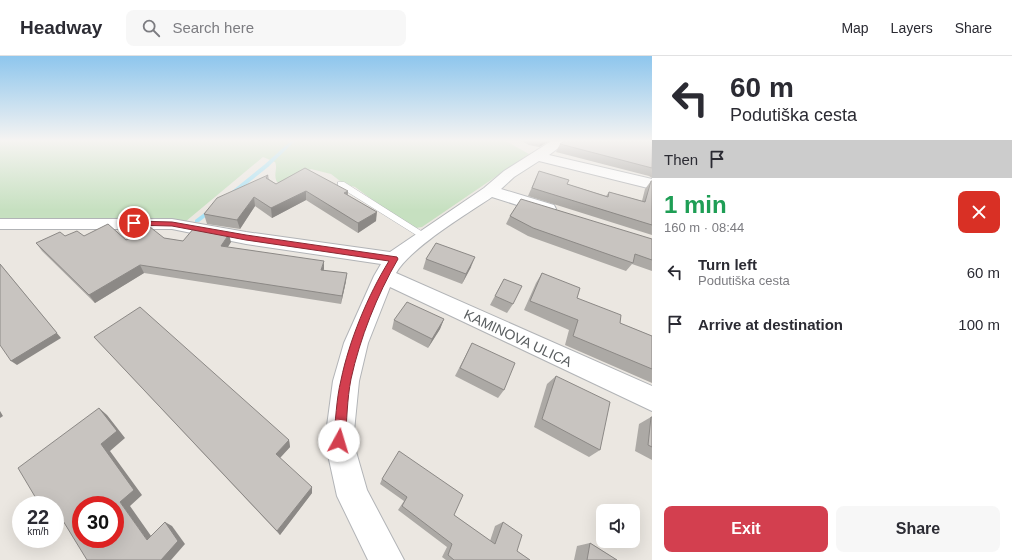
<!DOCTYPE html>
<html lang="en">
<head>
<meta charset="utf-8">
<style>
	body { margin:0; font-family:Helvetica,sans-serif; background:#f7f7f7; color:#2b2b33; height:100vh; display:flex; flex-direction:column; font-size:15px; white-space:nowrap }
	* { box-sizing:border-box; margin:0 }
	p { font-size:13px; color:#7c7c81 }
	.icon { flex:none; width:22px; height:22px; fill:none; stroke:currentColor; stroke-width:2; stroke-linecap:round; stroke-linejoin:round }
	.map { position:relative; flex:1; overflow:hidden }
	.side { display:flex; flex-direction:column; background:#fff; width:360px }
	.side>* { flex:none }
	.top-card { background:#fff; color:#2b2b33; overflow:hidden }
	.controls { position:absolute; left:596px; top:448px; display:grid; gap:8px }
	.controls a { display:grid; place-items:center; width:44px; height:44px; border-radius:8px; background:#fff; box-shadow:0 4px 16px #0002; font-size:20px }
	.speed { position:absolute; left:12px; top:440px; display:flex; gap:8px; font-size:20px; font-weight:700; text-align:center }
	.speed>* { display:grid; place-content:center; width:52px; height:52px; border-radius:50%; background:#fff; box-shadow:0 4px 16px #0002; line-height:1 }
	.speed small { font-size:10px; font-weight:400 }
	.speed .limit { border:6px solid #d22; background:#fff; color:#111 }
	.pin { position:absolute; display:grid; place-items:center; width:34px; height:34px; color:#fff; margin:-17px; border:2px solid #fff; border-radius:50%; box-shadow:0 1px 4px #0007 }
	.me { position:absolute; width:44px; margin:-22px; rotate:6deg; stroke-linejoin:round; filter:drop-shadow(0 0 3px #0008) }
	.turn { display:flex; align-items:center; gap:14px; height:84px; padding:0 12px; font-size:18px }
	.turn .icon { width:52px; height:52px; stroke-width:2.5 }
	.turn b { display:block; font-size:28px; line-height:34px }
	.then { display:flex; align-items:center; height:38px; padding:0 12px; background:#0003; gap:8px; font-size:15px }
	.round { display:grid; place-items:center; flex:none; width:42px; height:42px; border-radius:8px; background:#f7f7f7 }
	.head { display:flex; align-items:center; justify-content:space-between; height:68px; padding:0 12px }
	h1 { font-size:24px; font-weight:700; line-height:30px; color:#1e9e55 }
	.action { display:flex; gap:8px; margin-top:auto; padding:8px 12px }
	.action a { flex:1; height:46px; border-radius:8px; background:#d33f4f; color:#fff; font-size:16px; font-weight:700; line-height:46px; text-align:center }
	.action a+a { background:#f7f7f7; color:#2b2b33 }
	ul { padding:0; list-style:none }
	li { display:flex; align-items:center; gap:12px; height:52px; padding:0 12px }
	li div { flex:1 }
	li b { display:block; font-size:15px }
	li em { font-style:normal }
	header { display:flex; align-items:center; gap:24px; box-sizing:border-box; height:56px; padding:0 20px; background:#fff; border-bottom:1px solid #e1e1e2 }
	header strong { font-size:19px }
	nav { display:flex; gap:22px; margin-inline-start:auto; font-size:14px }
	.search { width:280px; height:36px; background:#f7f7f7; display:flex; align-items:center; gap:10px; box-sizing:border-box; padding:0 14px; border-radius:8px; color:#7c7c81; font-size:15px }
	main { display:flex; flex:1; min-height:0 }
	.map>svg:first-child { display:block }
</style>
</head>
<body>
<header>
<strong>Headway</strong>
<div class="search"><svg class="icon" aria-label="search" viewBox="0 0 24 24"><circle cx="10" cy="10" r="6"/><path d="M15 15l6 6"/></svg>Search here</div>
<nav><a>Map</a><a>Layers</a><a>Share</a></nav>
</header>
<main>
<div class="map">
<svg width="652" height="504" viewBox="0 0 652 504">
	<rect width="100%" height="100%" fill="#ebe7e1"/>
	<!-- green -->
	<path fill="#c6e0c0" d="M0,84H504L529,98L422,171L416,172L385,153L355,131L344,128L331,118L311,113L282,127L277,126C273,118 278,113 275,106L263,101L185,166L0,164Z"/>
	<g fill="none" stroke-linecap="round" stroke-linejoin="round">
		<!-- stream -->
		<g fill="#a8e1f4" fill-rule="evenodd">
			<polygon points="292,84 296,84 268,111 231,141 227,141 227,139 264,109"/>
			<polygon points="211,152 213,153 213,155 199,166 195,166 195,164"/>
		</g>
		<!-- lane casing -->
		<g stroke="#b2b4b7" stroke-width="1">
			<polygon id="lane" points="338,126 344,126 429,180 427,182 421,182 338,130"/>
		</g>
		<!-- street casing -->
		<g stroke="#b2b4b7" stroke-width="2">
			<path id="street" d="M553,84H569L549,99L652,123V133L539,105L514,121L501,133L554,149L556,153L554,157L548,158L542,157L492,141C467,158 410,192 396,217L652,330V355L390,231L368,287L359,325L353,385L367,434L404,504H368L337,440L325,385L333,325L344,287L374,220L381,208L246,188L172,173H0V163H172L246,176L390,196L484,132L504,115Z"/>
		</g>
		<!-- lane -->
		<use href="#lane" fill="#fff" fill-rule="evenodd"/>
		<!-- street -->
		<use href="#street" fill="#fff" fill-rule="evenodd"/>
	</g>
	<!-- wall -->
	<g fill="#aca9a5">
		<polygon points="519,84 551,84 539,91 529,89"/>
		<polygon points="652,84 652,122 649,120 556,96 560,88"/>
		<polygon points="539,115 567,128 606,140 609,136 642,145 645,133 651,125 652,125 652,179 528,140"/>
		<polygon points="268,119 269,123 276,128 348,135 348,139 376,165 358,177 306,144 272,162 255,150 240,173 207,168 204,158"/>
		<polygon points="510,160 652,183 652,215 632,208 626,215 528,180 506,168"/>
		<polygon points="65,180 84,180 126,184 164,182 183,185 231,186 228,191 324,214 346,225 341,248 144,217 95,247 42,195 36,187"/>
		<polygon points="426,203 471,211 462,228 423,213"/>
		<polygon points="542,217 577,242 620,267 652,280 652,327 565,289 569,274 524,254 536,227"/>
		<polygon points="504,223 513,248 507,257 490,249"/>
		<polygon points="444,263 440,273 428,292 392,273 394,264"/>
		<polygon points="94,281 289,384 290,391 280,402 312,437 280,479"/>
		<polygon points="472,287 504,334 498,342 455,320"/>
		<polygon points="556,320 600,394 589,401 534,371 547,328"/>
		<polygon points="651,361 652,361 652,404 635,395 639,368"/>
		<polygon points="382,423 454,459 490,485 495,470 503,466 517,495 530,504 446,504 442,501 447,491 398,454 404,445 380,428"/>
		<polygon points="590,487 617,504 574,504 577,490"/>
	</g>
	<!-- shaded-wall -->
	<g fill="#8c8986">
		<polygon points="542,84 551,84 539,91"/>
		<polygon points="306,135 306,144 272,162 271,152"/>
		<polygon points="348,135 347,144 344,137"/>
		<polygon points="254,141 255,150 240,173 237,164"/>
		<polygon points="377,156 376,165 358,177 358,167"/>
		<polygon points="229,178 231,186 223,198 221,190"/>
		<polygon points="475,201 471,211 462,228 466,218"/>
		<polygon points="324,205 324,213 322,222 321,214"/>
		<polygon points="0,208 61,282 17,309 11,305"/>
		<polygon points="140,209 144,217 95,247 89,239"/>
		<polygon points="347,217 346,225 341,248 342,240"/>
		<polygon points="444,263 440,273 428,292 432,283"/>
		<polygon points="99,352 107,359 125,382 110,395 142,439 130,450 156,487 147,484 120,446 101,388"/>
		<polygon points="0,355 3,360 0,362"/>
		<polygon points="289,384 290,391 278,404 276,398"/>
		<polygon points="312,431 312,437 280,479 277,475"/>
		<polygon points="57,455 69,459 60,467 55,465 55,456"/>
		<polygon points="165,466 172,470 185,488 171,504 161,504"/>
	</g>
	<!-- building -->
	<g fill="#c8c4c0" stroke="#8c8986" fill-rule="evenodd">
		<polygon points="566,84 652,84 652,112 560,88"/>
		<polygon points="305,112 348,135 344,137 377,156 358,167 306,135 271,152 254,141 237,164 204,158 217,142 268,119 266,122 276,128"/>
		<polygon points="539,115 569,124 567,128 608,141 609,136 645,146 651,125 652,125 652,169 532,132"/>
		<polygon points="521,143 652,183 652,204 635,198 633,207 533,172 510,160"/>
		<polygon points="108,168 126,184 150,171 164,182 183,185 194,172 229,178 221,190 324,205 321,214 347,217 342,240 140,209 89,239 36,187 60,176 65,180 77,175 84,180"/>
		<polygon points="436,187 475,201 466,218 426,203"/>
		<polygon points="0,208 57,277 11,305 0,289"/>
		<polygon points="542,217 580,232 577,242 621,259 620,267 652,280 652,313 573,280 578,264 530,245"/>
		<polygon points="504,223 522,230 513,248 495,240"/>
		<polygon points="407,246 444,263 432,283 394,264"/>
		<polygon points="140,251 289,384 276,398 312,431 277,475 94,281"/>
		<polygon points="472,287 515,307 504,334 460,312"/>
		<polygon points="556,320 610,346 600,394 542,363"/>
		<path d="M99,352L117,375L101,388L134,434L120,446L147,484L165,466L178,485L161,504H87L57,455L55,456V449H40L18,412ZM81,449H115V483H81Z"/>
		<polygon points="651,361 652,361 652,391 648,389"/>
		<polygon points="399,395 463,439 454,459 495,488 503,466 522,479 517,495 530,504 454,504 448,499 452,488 402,450 407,441 382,423"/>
		<polygon points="590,487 617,504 587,504"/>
	</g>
	<!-- sky -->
	<linearGradient id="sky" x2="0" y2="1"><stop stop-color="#8ec6ed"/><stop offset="0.55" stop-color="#f6f4f2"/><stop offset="1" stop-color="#f6f4f2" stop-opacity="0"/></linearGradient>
	<rect width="652" height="154" fill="url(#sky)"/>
	<!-- route -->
	<path fill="#d33f4f" stroke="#892933" d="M134,165L172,166L246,179L397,201L398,203C377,239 360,282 351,323C347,343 347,365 345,385L343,389L339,391L335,389L333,385C336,365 336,344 341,324C349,285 368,239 389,205L246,184L172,170L131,169L130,167Z"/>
	<g text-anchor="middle" stroke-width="3.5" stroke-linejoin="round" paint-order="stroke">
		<!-- street labels -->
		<g font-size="14" fill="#5a5e60" stroke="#fff">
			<text transform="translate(518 282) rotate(25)" y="5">KAMINOVA ULICA</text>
		</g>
	</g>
</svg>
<div class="controls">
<a><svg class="icon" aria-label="sound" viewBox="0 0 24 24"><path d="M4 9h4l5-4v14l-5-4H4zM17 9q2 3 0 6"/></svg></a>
</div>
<div class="speed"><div>22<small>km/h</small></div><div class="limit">30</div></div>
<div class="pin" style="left:134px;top:167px;background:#d93025"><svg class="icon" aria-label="arrive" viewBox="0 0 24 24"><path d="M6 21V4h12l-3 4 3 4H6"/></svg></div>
<svg class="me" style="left:339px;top:385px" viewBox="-20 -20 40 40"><circle r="19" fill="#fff"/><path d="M0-13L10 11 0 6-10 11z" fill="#d33f4f"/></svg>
</div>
<section class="side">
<div class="top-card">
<div class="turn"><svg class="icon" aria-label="left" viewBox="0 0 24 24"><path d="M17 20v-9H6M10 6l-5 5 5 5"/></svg><div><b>60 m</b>Podutiška cesta</div></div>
<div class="then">Then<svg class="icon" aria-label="arrive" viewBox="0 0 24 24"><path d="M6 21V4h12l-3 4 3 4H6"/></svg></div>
</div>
<div class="head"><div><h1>1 min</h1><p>160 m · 08:44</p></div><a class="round" style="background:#d93025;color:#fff"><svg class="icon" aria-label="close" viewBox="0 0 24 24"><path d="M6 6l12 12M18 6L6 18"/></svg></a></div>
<ul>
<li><svg class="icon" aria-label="left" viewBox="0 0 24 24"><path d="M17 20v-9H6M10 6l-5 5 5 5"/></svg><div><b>Turn left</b><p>Podutiška cesta</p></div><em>60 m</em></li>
<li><svg class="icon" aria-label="arrive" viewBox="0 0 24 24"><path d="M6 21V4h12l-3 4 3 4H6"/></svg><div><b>Arrive at destination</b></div><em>100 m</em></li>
</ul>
<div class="action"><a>Exit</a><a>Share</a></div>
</section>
</main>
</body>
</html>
